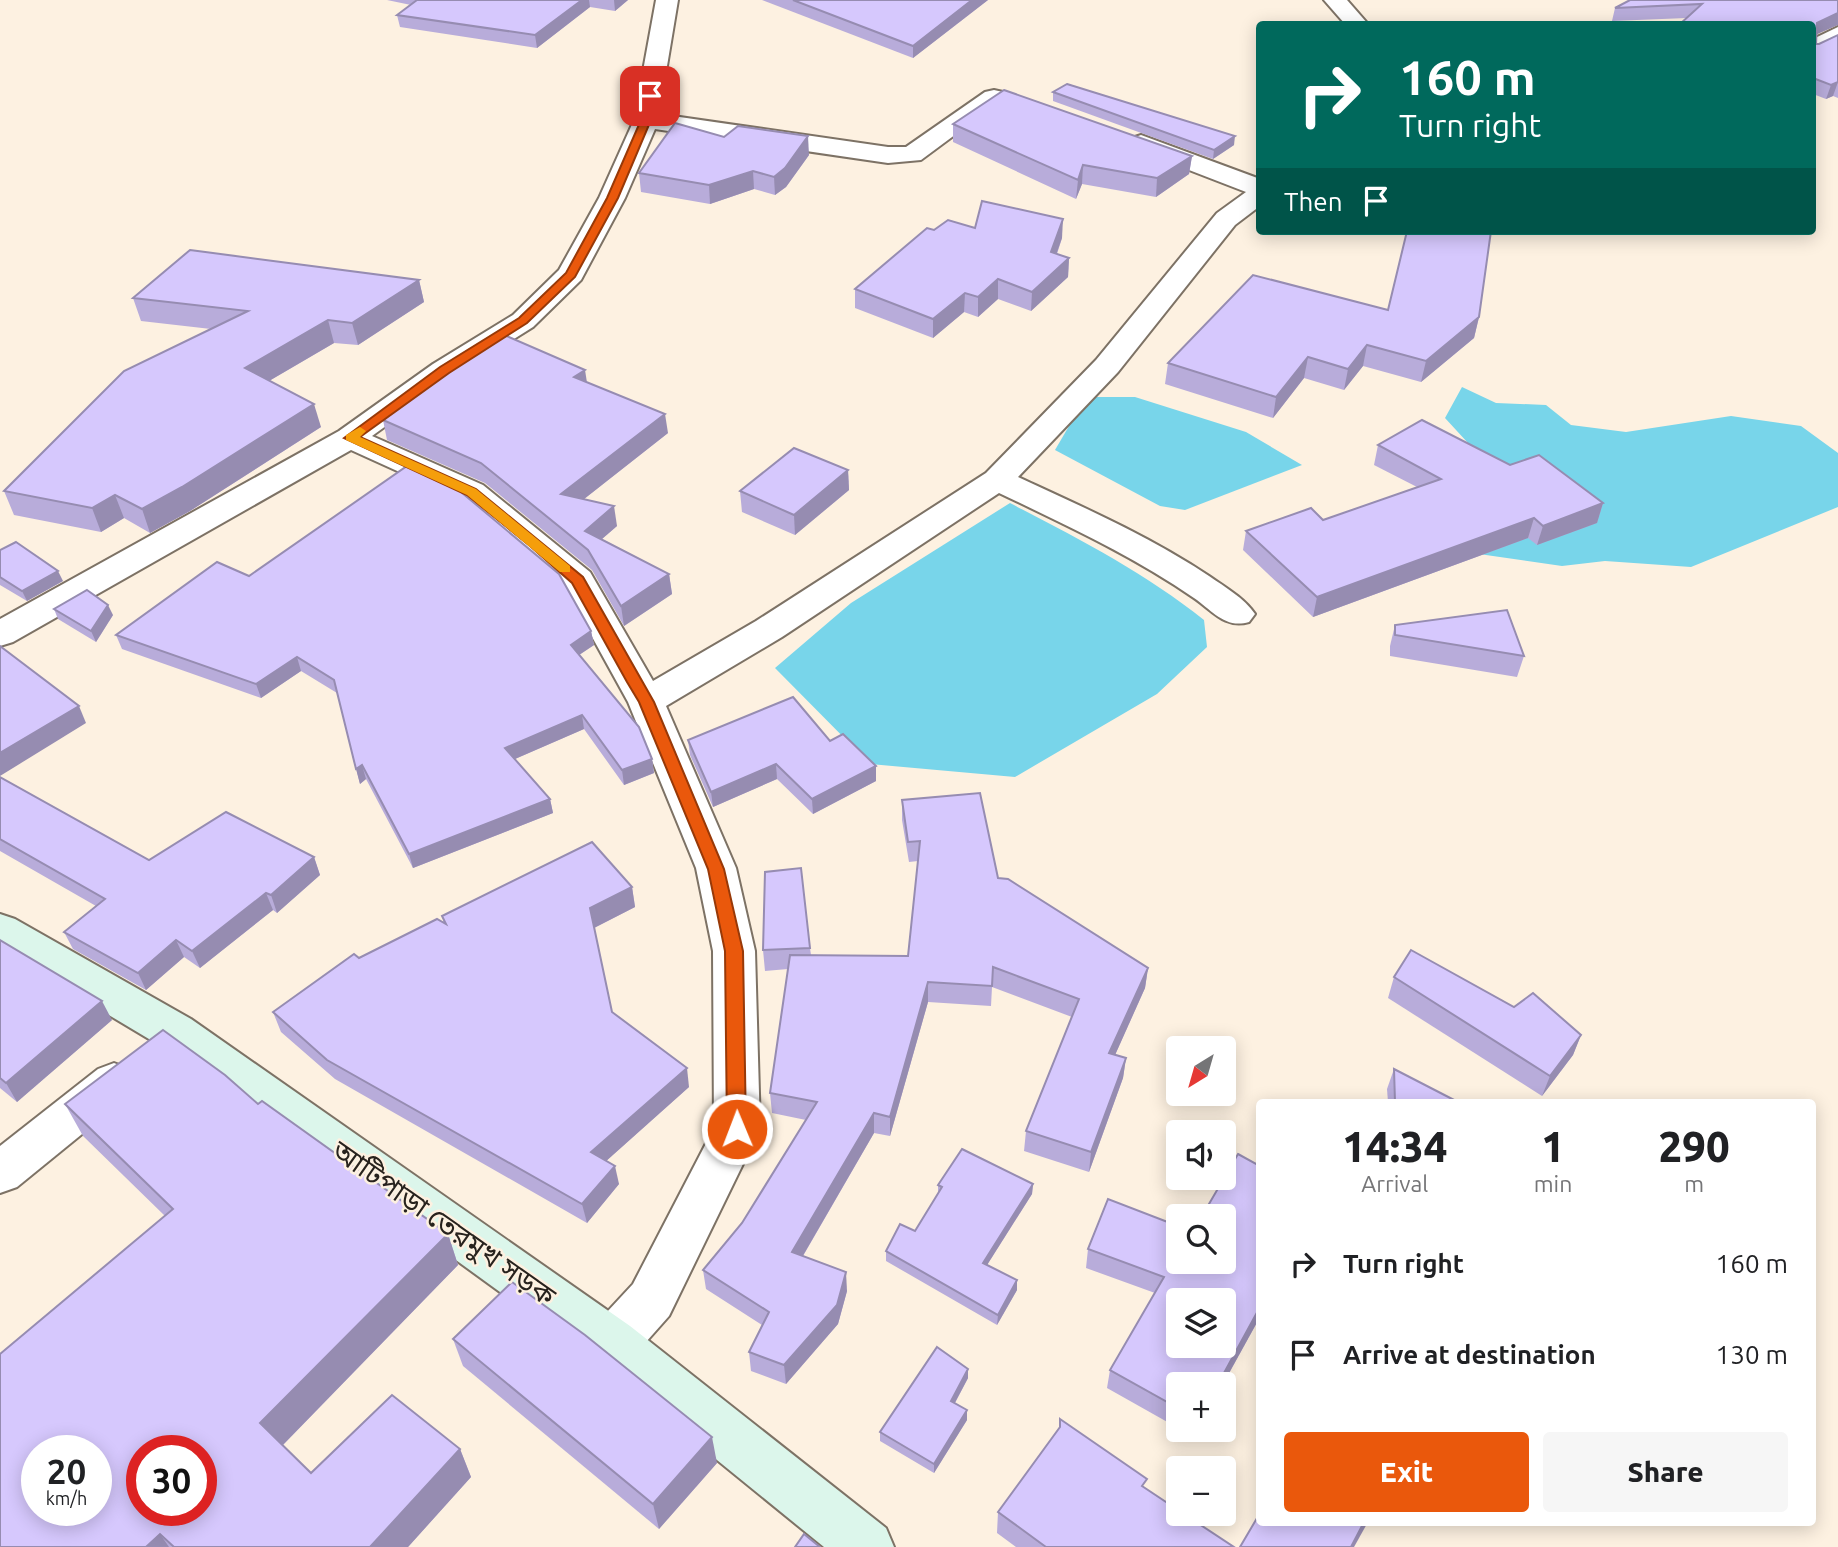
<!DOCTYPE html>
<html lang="en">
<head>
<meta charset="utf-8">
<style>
	body { margin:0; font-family:Ubuntu,"Noto Sans Bengali",sans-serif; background:#f6f6f6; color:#202124; height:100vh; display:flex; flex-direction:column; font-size:26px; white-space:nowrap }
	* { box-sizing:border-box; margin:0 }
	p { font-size:23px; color:#757577 }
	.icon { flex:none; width:38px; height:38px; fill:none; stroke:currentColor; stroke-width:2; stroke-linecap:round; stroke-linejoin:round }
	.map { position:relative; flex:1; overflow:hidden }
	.side { position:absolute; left:1256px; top:1099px; width:560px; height:427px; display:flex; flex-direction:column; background:#fff; border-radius:7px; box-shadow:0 4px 18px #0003 }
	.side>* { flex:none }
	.top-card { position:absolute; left:1256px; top:21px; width:560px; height:214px; border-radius:7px; box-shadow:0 4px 18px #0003; background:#00695c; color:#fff; overflow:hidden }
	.needle { width:46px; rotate:217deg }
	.fabs { position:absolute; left:1166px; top:1036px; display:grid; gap:14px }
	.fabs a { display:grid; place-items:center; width:70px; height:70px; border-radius:7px; background:#fff; box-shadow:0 4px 18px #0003; font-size:35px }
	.speed { position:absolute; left:21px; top:1435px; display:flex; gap:14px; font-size:35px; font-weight:700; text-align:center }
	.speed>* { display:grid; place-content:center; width:91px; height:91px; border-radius:50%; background:#fff; box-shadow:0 4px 18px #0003; line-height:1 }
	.speed small { font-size:18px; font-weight:400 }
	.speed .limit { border:10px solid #d22; background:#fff; color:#111 }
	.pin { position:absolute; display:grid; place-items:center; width:60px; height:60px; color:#fff; margin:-30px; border-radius:14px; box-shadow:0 4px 10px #0006 }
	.me { position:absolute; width:77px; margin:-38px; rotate:359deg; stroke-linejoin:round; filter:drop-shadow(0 0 5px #0008) }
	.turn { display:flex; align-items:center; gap:24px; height:147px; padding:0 28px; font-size:32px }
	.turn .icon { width:91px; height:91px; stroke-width:2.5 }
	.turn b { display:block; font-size:49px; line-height:60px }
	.then { display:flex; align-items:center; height:66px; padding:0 28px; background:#0003; gap:14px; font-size:26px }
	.eta { display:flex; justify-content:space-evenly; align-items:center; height:119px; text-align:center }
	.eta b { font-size:42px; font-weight:800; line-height:49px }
	.action { display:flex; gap:14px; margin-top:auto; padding:14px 28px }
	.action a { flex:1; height:80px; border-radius:7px; background:#ea580c; color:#fff; font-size:28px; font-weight:800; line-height:80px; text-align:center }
	.action a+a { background:#f6f6f6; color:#202124 }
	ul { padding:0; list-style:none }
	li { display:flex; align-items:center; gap:21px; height:91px; padding:0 28px }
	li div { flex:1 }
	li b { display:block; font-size:26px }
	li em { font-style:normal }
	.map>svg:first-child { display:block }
</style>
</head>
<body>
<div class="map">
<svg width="1838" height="1547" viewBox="0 0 1838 1547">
	<rect width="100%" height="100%" fill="#fdf1e1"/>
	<!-- water -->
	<g fill="#78d5ea">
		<polygon points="1462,387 1496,403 1546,405 1571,425 1626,432 1731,416 1801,426 1838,453 1838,507 1691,567 1605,561 1562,566 1479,554 1491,468 1445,418"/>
		<polygon points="1086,397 1135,397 1246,432 1302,465 1185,510 1160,506 1055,450"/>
		<path d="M1010,503C1077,538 1144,572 1204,620L1207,647L1157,694L1015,777L870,764L775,668L851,603Z"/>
	</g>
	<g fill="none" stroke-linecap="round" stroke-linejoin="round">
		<!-- minor casing -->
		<g stroke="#7d7265" stroke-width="4">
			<g id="minor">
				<path d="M656,0H678L659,114L888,147H906L985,92L994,90L1003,92L1006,97L921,160L888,163L655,129L625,198L581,280L533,327L455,376L372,436L483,485L590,572L653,681L756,621L986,473L1096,360L1217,213L1246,192L1132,148L1128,143L1132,138L1141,135L1260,179V206L1235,225L1118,372L1018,477C1083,507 1149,536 1209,576C1225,587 1244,598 1255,614L1249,622C1225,629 1213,611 1194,598C1133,556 1066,525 999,493L782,637L666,706L736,868L755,951L760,1129L669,1316L630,1360L612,1366L594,1360L587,1343L594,1326L633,1284L714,1128L713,951L696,868L628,702L564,586L459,499L351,450L13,642L0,646V619L339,431L433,364L513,315L559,270L599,198L634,120Z"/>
				<polygon points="1324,0 1347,0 1368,24 1345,24"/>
				<polygon points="1838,27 1838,44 1813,56 1813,39"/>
				<polygon points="114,1063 130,1069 136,1082 130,1095 17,1187 0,1193 0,1146 98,1069"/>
			</g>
		</g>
		<!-- secondary casing -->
		<g stroke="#7d7265" stroke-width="4">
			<polygon id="secondary" points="0,914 15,919 191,1019 630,1326 886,1528 894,1547 824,1547 594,1360 159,1045 0,950"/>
		</g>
		<!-- minor -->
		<use href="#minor" fill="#fff" fill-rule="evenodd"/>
		<!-- secondary -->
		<use href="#secondary" fill="#dcf6eb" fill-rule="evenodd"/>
	</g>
	<!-- wall -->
	<g fill="#b8acda">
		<polygon points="387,0 628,0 615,11 590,7 537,48 400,27 397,15 411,5"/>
		<polygon points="762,0 988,0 913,58"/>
		<polygon points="1630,0 1838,0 1816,35 1816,44 1819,44 1838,35 1838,98 1833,96 1826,99 1813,94 1813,24 1687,18 1612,21 1615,8"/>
		<polygon points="1053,92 1234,145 1213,159 1053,101"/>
		<polygon points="953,124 1192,156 1189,174 1156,197 1082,184 1076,199 953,142"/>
		<polygon points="724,137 809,155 786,187 775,195 754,189 710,204 641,192 639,173"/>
		<polygon points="975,228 1062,238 1057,254 1069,258 1068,277 1031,311 998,299 978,317 964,312 933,338 855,308 855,289 934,230"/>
		<polygon points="419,280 424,302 358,345 334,343 269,381 321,427 190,511 150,533 124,518 101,532 14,515 4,491 211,329 141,321 133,298"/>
		<polygon points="1388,310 1479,317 1474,338 1421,382 1363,366 1344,390 1304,378 1273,418 1165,384 1168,363"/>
		<polygon points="587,382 668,433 584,499 617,526 602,539 669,574 672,594 624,626 592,570 485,483 387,440 383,420"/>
		<polygon points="1378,445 1510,465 1603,503 1597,523 1537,545 1528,538 1313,617 1243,550 1246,531 1323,520 1417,487 1374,465"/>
		<polygon points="848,470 849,490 795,535 742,512 740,491"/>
		<polygon points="0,550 63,581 27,601 0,585"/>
		<polygon points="249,576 591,631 594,645 579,655 652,759 654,773 624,785 584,729 515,759 550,799 553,813 413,868 366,779 360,784 337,693 301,671 261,698 122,649 116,635"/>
		<polygon points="54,609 113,615 96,642 58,619"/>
		<polygon points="1395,625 1524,656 1517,677 1390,656 1390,646"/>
		<polygon points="688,740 830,741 876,781 813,814 777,779 713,807 690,755"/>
		<polygon points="0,777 149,860 314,857 320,875 277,913 273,910 200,968 184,957 146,990 73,949 64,932 96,906 0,851"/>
		<polygon points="902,800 998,878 1148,968 1145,988 1115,1055 1126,1058 1123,1078 1089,1172 1024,1151 1026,1131 1072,1017 992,987 991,1006 928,1002 890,1136 874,1133 803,1256 847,1291 838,1324 786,1384 751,1371 749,1352 762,1325 706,1289 703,1270 742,1223 806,1120 772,1113 770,1093 788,969 765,971 763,950 810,948 811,955 908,956 918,861 909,862 902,820"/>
		<polygon points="632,887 635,907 594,928 612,1012 689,1087 606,1161 619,1184 587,1223 335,1079 281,1032 273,1012 359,958 444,923 442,916"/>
		<polygon points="0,940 112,1020 17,1102 0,1088"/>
		<polygon points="1394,977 1581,1035 1573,1055 1542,1096 1388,998"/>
		<polygon points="1394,1069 1458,1102 1388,1102 1387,1089"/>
		<polygon points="65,1104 258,1104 448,1234 458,1265 283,1445 311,1473 460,1449 471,1477 408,1547 0,1547 165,1216 83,1136"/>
		<polygon points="1260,1166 1260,1317 1223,1384 1178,1384 1178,1428 1107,1388 1110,1370 1155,1293 1086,1268 1088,1249 1178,1262"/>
		<polygon points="1033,1184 1032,1194 987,1265 1017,1280 1017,1290 997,1325 886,1261 886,1251 915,1231 938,1194 938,1185"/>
		<polygon points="453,1339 717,1463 659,1529 463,1366"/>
		<polygon points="968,1369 968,1378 955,1403 967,1420 934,1473 880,1441 880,1432"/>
		<polygon points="1060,1419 1145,1488 1234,1547 1016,1547 997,1533 998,1512 1059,1428"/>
		<polygon points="1181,1430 1198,1430 1194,1437"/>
	</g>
	<!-- shaded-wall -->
	<g fill="#968cb1">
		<polygon points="582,0 589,0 590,7 537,48 535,35"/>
		<polygon points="614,0 628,0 615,11"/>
		<polygon points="972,0 988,0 913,58 913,46"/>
		<polygon points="1838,13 1838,25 1813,36 1817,23"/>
		<polygon points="1838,82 1833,96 1826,99 1831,85"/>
		<polygon points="808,136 809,155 786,187 775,195 774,177"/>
		<polygon points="1235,136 1234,145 1213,159 1214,150"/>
		<polygon points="1192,156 1189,174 1156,197 1157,178"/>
		<polygon points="1083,165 1082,184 1076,199 1078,180"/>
		<polygon points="753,171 754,189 710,204 709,185"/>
		<polygon points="1063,219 1062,238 1050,272 1051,252"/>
		<polygon points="1069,258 1068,277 1031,311 1032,292"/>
		<polygon points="998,279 998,299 978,317 978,297"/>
		<polygon points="419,280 424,302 358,345 352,323"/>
		<polygon points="965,293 964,312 933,338 933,319"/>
		<polygon points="1479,317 1474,338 1421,382 1426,361"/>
		<polygon points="328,320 334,343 252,391 245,368"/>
		<polygon points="1367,345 1363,366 1344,390 1348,369"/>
		<polygon points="1308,357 1304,378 1273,418 1276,397"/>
		<polygon points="585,370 588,389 574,377"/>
		<polygon points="314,404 321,427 190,511 150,533 142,509"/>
		<polygon points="665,414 668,433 565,514 561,494"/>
		<polygon points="848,470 849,490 795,535 794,515"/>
		<polygon points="115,495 124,518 101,532 92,508"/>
		<polygon points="1603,503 1597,523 1537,545 1543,526"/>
		<polygon points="614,506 617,526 588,551 585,531"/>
		<polygon points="1534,518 1528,538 1313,617 1317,597"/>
		<polygon points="58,571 63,581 27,601 22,591"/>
		<polygon points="669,574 672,594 624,626 621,606"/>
		<polygon points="108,605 113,615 96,642 91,631"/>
		<polygon points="591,631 594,645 573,659 571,645"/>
		<polygon points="297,657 301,671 261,698 256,684"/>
		<polygon points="79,706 86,723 0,776 0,753"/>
		<polygon points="582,715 584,729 508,762 505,748"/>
		<polygon points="652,759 654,773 624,785 622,770"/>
		<polygon points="776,764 777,779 713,807 711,792"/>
		<polygon points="362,765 366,779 360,784 356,769"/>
		<polygon points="876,766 876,781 813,814 812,799"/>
		<polygon points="550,799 553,813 413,868 409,854"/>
		<polygon points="314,857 320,875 277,913 271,895"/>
		<polygon points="632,887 635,907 594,928 590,908"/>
		<polygon points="266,893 273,910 200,968 192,951"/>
		<polygon points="176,940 184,957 146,990 138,973"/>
		<polygon points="1148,968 1145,988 1107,1073 1109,1053"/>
		<polygon points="928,982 928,1002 890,1136 890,1117"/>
		<polygon points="102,1001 112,1020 17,1102 6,1083"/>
		<polygon points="1581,1035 1573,1055 1542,1096 1550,1076"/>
		<polygon points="1126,1058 1123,1078 1089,1172 1091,1152"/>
		<polygon points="687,1068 689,1087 595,1171 591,1152"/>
		<polygon points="874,1113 874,1133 794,1271 792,1252"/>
		<polygon points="615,1166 619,1184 587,1223 582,1204"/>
		<polygon points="1033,1184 1032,1194 982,1273 983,1263"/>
		<polygon points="448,1234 458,1265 276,1452 260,1423"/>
		<polygon points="846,1272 847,1291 838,1324 786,1384 784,1365"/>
		<polygon points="1017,1280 1017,1290 997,1325 998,1315"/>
		<polygon points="1260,1307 1260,1317 1223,1384 1218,1384"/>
		<polygon points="968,1369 968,1378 951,1410 951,1401"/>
		<polygon points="967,1410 967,1420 934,1473 934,1464"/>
		<polygon points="712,1437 717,1463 659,1529 653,1504"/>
		<polygon points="460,1449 471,1477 408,1547 370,1547"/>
		<polygon points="1364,1522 1368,1522 1354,1547 1351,1547"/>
		<polygon points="160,1534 169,1547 146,1547"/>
	</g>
	<!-- building -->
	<g fill="#d6c8fd" stroke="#968cb1" stroke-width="2" fill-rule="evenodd">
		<polygon points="417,0 582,0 535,35 397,15"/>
		<polygon points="793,0 972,0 913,46"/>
		<polygon points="1630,0 1838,0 1838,13 1817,23 1816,44 1819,44 1838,35 1838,82 1831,85 1813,78 1813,24 1680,24 1702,4 1615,8"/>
		<polygon points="1067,84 1235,136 1214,150 1053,92"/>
		<polygon points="1004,90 1192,156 1157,178 1083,165 1078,180 953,124"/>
		<polygon points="675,123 724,137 738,126 808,136 785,168 774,177 753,171 709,185 639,173"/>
		<polygon points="982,201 1063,219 1051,252 1069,258 1032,292 998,279 978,297 965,293 933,319 855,289 927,228 934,230 948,220 975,228"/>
		<polygon points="1407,231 1491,231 1479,317 1426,361 1367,345 1348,369 1308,357 1276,397 1168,363 1253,275 1388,310"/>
		<polygon points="190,250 419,280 352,323 328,320 245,368 314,404 182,487 142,509 115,495 92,508 4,491 124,371 248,311 133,298"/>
		<polygon points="502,334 585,370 574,377 665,414 561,494 614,506 585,531 669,574 621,606 588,550 481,463 383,420"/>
		<polygon points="1422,420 1510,465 1539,455 1603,503 1543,526 1534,518 1317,597 1246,531 1311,508 1323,520 1441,479 1378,445"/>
		<polygon points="794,448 848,470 794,515 740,491"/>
		<polygon points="407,466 455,487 559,574 591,631 571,645 639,727 652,759 622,770 582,715 505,748 550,799 409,854 362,765 356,769 334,680 297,657 256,684 116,635 217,562 249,576"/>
		<polygon points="16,542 58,571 22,591 0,577 0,550"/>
		<polygon points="87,590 108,605 91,631 54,609"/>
		<polygon points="1507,610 1524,656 1395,635 1395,625"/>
		<polygon points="0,646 79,706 0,753"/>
		<polygon points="793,697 830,741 843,734 876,766 812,799 776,764 711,792 688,740"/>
		<polygon points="0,777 149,860 226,812 314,857 271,895 266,893 192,951 176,940 138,973 64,932 105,899 0,839"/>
		<polygon points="980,793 998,878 1008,879 1148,968 1109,1053 1126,1058 1091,1152 1026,1131 1079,999 993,967 992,986 928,982 890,1117 874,1113 792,1252 846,1272 837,1305 784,1365 749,1352 769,1312 703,1270 742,1223 817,1102 770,1093 790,955 908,956 920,841 908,842 902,800"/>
		<polygon points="592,842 632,887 590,908 612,1012 687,1068 591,1152 615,1166 582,1204 327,1060 273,1012 354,954 359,958 437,919 446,924 442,916"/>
		<polygon points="801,868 810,948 763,950 765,872"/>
		<polygon points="0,940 102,1001 6,1083 0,1078"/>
		<polygon points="1411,950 1514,1007 1533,993 1581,1035 1550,1076 1394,977"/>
		<path d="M163,1030L225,1075L258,1104L262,1101L448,1234L260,1423L311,1473L392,1395L460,1449L370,1547H174L160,1534L146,1547H0V1354L173,1209L65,1104ZM37,1451H96V1510H37ZM142,1451H201V1510H142Z"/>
		<polygon points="1394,1069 1458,1102 1395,1102"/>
		<polygon points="962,1149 1033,1184 983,1263 1017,1280 998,1315 886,1251 900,1224 915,1231 942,1187 938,1185"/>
		<path d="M1238,1154L1260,1166V1307L1218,1384H1178V1408L1110,1370L1164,1277L1088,1249L1108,1199L1178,1226V1262H1223V1216H1202ZM1178,1300H1223V1346H1178Z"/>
		<polygon points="512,1282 585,1335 712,1437 653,1504 453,1339"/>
		<polygon points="937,1347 968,1369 951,1401 967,1410 934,1464 880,1432"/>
		<polygon points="1060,1419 1147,1479 1142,1486 1178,1510 1178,1514 1184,1514 1234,1547 1046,1547 998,1512 1060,1427"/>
		<polygon points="1260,1513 1260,1522 1364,1522 1351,1547 1240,1547"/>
		<polygon points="804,1534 820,1547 795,1547"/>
	</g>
	<!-- route -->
	<polygon fill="#ea580c" stroke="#983908" stroke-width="2" points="650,93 655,96 651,120 618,198 575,277 527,323 449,373 360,437 476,489 583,577 654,702 724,869 743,951 746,1129 743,1135 737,1137 730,1135 727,1129 725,951 708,869 639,702 627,682 572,583 530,546 467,495 344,438 440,367 519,318 566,273 607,198 641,120 645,96"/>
	<!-- slow -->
	<polygon fill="#f59e0b" points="360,427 366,431 360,437 476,489 570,566 570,572 560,572 467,495 346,440 346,435"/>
	<g text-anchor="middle" stroke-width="5" stroke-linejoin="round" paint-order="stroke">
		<!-- near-street labels -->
		<g font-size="28" fill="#27221d" stroke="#fdf1e1">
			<text transform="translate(444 1223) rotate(35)" y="10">আটিপাড়া তেরমুখ সড়ক</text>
		</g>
	</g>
</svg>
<div class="fabs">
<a><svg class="needle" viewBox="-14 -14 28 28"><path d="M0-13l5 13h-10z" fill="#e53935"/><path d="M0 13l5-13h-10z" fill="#757577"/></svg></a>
<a><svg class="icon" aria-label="sound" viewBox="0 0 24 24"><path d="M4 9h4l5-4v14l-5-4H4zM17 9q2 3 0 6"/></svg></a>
<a><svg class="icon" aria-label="search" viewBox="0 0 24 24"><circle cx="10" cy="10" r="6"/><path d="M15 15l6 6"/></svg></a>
<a><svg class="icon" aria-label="layers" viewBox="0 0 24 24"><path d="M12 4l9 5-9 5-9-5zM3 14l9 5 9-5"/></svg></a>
<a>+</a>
<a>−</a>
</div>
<div class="speed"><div>20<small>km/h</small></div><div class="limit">30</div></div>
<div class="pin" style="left:650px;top:96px;background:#d93025"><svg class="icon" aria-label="arrive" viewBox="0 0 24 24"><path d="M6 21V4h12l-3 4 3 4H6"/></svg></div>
<svg class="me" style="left:737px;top:1129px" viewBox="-20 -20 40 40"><circle r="17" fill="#ea580c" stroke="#fff" stroke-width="3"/><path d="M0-11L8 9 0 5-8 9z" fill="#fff"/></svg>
<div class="top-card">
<div class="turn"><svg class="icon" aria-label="right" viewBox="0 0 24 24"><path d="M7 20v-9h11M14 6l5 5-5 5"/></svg><div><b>160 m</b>Turn right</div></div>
<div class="then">Then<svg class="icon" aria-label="arrive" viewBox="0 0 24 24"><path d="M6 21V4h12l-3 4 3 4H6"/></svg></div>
</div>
<section class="side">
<div class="eta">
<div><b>14:34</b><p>Arrival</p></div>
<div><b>1</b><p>min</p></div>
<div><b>290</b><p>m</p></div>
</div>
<ul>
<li><svg class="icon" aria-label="right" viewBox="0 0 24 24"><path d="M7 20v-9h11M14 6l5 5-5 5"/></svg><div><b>Turn right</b></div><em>160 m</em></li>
<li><svg class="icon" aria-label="arrive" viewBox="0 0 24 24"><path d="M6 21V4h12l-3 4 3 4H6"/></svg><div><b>Arrive at destination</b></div><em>130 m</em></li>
</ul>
<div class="action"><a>Exit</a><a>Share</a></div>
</section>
</div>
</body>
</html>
